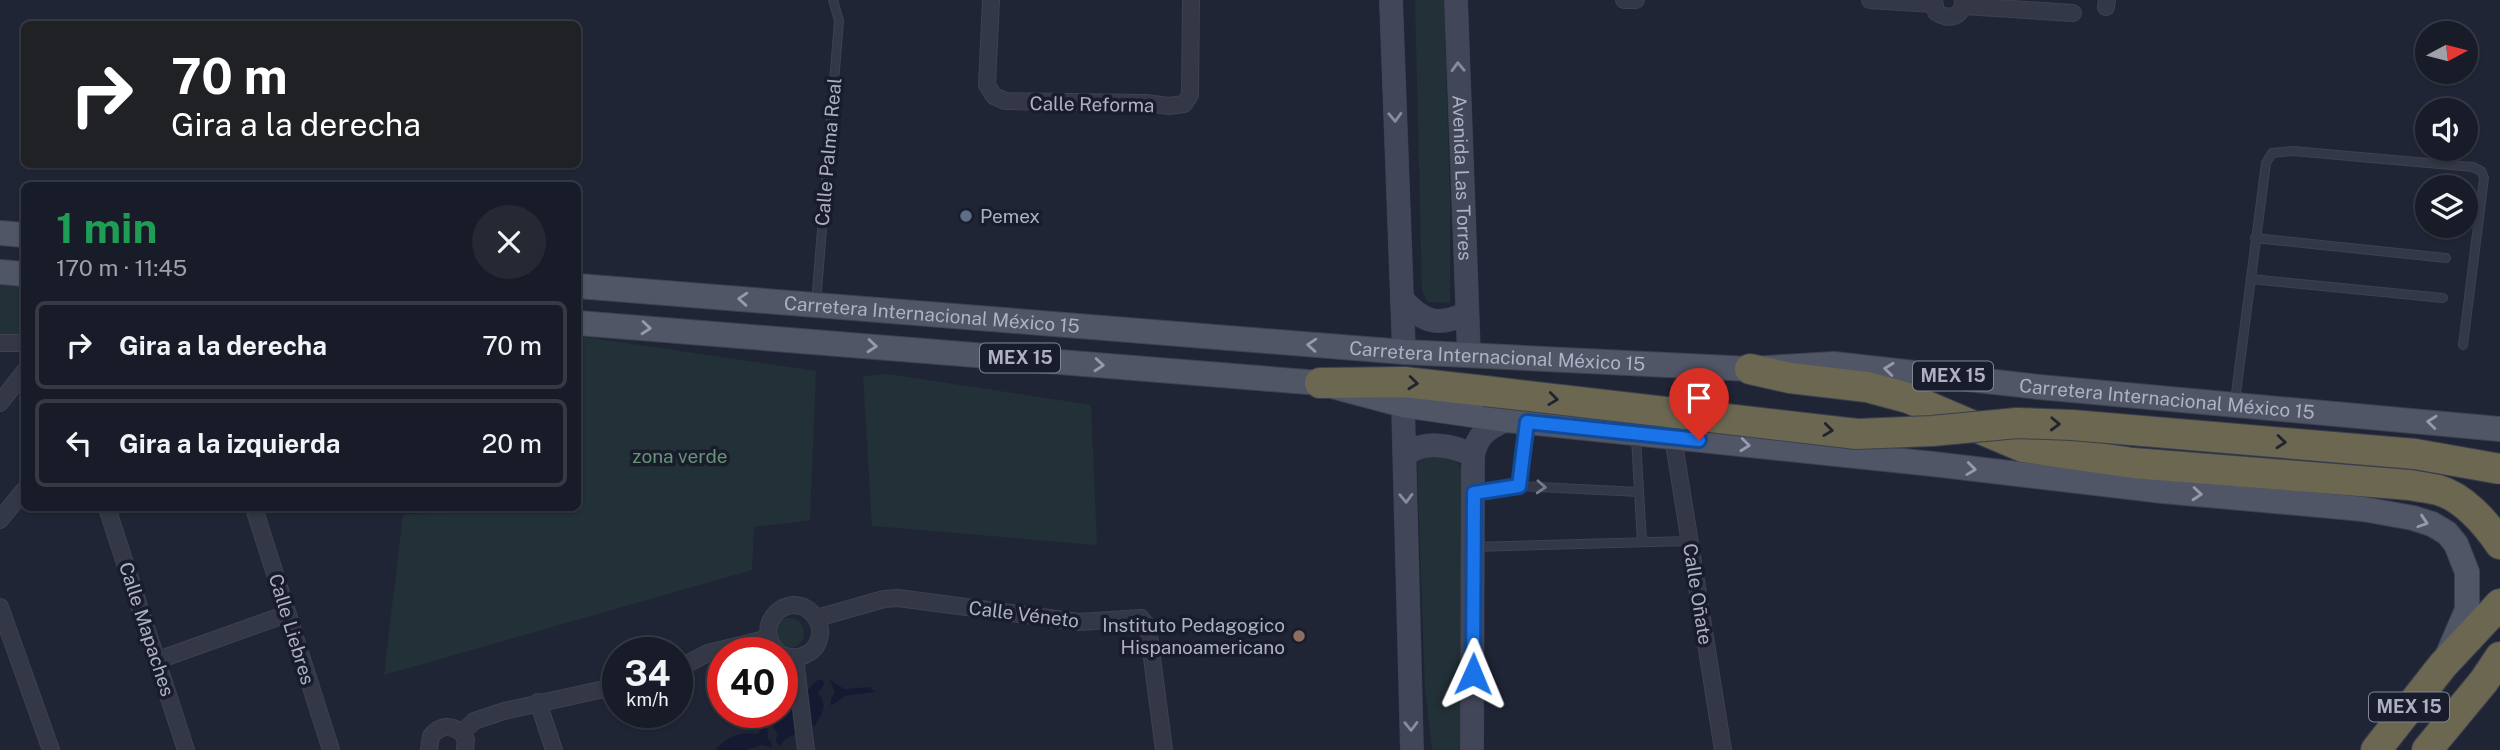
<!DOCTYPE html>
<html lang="es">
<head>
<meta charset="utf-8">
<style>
	body { margin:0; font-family:"Public Sans",sans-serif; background:#252934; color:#f1f3f6; height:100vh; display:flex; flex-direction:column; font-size:26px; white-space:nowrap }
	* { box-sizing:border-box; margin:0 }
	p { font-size:23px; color:#9fa1a8 }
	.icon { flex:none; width:38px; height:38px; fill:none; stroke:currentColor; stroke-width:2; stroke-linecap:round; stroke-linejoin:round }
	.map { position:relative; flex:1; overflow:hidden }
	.side { position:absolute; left:21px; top:182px; width:560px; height:329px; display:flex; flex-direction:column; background:#181c28; border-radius:10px; box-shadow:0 2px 5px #0004,0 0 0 2px #363a45 }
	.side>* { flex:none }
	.banner { position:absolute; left:21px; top:21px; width:560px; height:147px; border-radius:10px; box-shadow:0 2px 5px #0004,0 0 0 2px #363a45; background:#202124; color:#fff; overflow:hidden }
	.needle { width:46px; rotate:83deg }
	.tools { position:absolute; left:2415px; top:21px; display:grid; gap:14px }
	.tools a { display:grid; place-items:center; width:63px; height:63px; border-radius:50%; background:#181c28; box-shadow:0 2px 5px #0004,0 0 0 2px #363a45; font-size:35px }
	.speed { position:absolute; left:602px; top:637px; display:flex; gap:14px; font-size:35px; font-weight:700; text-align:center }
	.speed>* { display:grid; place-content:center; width:91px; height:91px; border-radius:50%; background:#181c28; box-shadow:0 2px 5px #0004,0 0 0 2px #363a45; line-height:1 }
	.speed small { font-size:18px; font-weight:400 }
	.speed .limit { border:10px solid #d22; background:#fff; color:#111 }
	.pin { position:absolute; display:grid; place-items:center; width:60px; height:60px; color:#fff; margin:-72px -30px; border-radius:50% 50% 50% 0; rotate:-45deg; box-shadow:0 0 7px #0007 }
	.pin .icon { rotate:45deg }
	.me { position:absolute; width:77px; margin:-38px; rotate:1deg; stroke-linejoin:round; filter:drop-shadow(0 0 5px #0008) }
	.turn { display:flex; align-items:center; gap:24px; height:147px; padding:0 35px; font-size:32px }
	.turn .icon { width:91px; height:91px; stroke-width:2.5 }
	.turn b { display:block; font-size:49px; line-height:60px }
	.round { display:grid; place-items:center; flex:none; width:74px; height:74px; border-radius:37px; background:#252934 }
	.overview { display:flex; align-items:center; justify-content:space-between; height:119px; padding:0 35px }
	h1 { font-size:42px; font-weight:700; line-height:52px; color:#1e9e55 }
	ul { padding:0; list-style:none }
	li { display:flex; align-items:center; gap:21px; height:88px; margin:0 14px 10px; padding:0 21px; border:4px solid #363a45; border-radius:10px }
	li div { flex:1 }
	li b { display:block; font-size:26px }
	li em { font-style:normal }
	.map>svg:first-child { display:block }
</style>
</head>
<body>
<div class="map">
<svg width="2500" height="750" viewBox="0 0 2500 750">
	<rect width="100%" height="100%" fill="#202536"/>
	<!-- green -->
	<g fill="#223037">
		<polygon points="1415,0 1444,0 1450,199 1450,303 1428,302 1422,291"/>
		<polygon points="0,283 24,285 24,337 0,336"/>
		<polygon points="578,336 816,371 810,520 754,527 752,570 384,675 403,514 529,512 530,508 578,508"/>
		<polygon points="888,374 1091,405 1097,545 872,526 863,376"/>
		<path d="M1429,456C1463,456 1460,465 1474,493V750H1432L1425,690L1417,463Z"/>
		<circle cx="789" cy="633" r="15"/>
	</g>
	<!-- water -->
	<g fill="#151a32">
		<polygon points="829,679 844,689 870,687 875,692 845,696 831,706 831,699 835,693"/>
		<path d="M817,680H823L824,685L818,693C829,707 822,712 815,726L787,738L779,746L776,741L777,734L772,724L778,712H782V695L808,690Z"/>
		<path d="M767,725L768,739L771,741L772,748L762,745L746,750H715C727,737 739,731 757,734Z"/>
	</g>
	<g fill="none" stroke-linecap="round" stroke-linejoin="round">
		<!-- lane casing -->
		<g stroke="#3d4150" stroke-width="10">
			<g id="lane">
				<polyline points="2255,238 2446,258"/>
				<polyline points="2251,279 2443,298"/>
				<polyline points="816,303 839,21 833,0"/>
				<polyline points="2235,401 2266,163 2272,153 2293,151 2473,167 2481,171 2484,178 2463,345"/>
				<polyline points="1519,486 1527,425"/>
				<polyline points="1477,492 1519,486 1639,492 1636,437"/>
				<polyline points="1639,492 1642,541"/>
				<polyline points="1474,547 1689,541"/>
			</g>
		</g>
		<!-- street casing -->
		<g stroke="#3d4150" stroke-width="18">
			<g id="street">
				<polyline points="991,0 987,85 994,96 1005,101 1146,103 1169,106 1184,104 1190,95 1191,0"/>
				<polyline points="1624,0 1636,0"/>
				<polyline points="1870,0 1933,4"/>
				<path d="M1934,0L1936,12C1948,21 1964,17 1963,0"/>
				<polyline points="1964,6 2073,13"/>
				<polyline points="2106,7 2107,0"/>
				<polyline points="0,343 24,343"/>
				<polyline points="0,403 24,372"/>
				<polyline points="1673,437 1723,750"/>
				<polyline points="107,508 186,750"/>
				<polyline points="254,508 331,750"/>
				<polyline points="0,520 24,490"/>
				<polyline points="0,607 51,750"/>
				<polyline points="817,618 884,599 898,598 1079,622 1141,618 1148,627 1164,750"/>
				<path d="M779,653C749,626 789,587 813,614C818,620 821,628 820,635C817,654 799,661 782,655"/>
				<polyline points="795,658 806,750"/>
				<polyline points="158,660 287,614"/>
				<polyline points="677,669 708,653 769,638"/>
				<polyline points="538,702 554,750"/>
				<polyline points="462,733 474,721 504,711 618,686"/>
				<path d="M429,750L431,736C440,725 451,724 462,733L466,740L465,750"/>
			</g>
		</g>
		<!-- secondary casing -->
		<g stroke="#3d4150" stroke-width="24">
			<g id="secondary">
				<polyline points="1391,0 1404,352"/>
				<path id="s1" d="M1456,0L1469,355"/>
				<path d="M1402,299C1423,323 1439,327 1467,313"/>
				<polyline points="1403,405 1412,750"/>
				<path d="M1405,456C1422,439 1455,445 1473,456"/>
				<path d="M1472,750L1473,456C1477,434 1488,428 1507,420"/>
			</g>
		</g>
		<!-- primary casing -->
		<g stroke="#3d4150" stroke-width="26">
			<g id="primary">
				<polyline points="0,233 24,235"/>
				<polyline points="0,272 24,274"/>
				<path id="s2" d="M578,286L1404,352L1750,369L1834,364L2039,387L2500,429"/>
				<polyline points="578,323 1320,383 1403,405 1507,420 1933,464 2163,491 2363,509 2413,518 2432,524 2447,533 2456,544 2467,572 2467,610 2448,654"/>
			</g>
		</g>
		<!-- highway casing -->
		<g stroke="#3b3f4e" stroke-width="32">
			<g id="highway">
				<path d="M1750,369L1790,378L1867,387L1908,398L2023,447L2133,463L2410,485C2420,487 2429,488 2438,490C2463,497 2486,523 2500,544"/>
				<polyline points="1320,383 1404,382 1485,391"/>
				<polyline points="2376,750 2443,665 2500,604"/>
				<polyline points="2427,750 2484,681 2500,657"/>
			</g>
		</g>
		<!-- lane -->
		<use href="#lane" stroke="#343746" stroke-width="8"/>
		<!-- street -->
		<use href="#street" stroke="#343746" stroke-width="16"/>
		<!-- secondary -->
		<use href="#secondary" stroke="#424659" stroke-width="23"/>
		<!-- primary -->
		<use href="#primary" stroke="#515667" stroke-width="24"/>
		<!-- highway -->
		<use href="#highway" stroke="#6c6751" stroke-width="30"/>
		<!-- highway-bridge casing -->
		<g stroke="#3b3f4e" stroke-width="32" stroke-linecap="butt">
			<polyline id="highway-bridge" points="1485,391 1857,434 1932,431 2017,423 2072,425 2415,454 2500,469"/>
		</g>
		<!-- highway-bridge -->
		<use href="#highway-bridge" stroke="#6c6751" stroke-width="30"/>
	</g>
	<!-- one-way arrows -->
	<defs><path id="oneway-chevron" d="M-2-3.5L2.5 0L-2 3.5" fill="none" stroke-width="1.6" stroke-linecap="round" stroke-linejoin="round" transform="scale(1.75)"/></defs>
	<g stroke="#888c9e">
		<use href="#oneway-chevron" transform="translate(1458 67) rotate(-92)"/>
		<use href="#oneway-chevron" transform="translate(1395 117) rotate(88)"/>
		<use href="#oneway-chevron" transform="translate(1406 498) rotate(89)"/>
		<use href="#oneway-chevron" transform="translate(1411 726) rotate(89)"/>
	</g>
	<g stroke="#979aac">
		<use href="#oneway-chevron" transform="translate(743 299) rotate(-176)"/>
		<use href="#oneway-chevron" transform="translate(646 328) rotate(5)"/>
		<use href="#oneway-chevron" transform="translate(1312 345) rotate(-176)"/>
		<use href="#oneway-chevron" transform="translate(872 346) rotate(5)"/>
		<use href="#oneway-chevron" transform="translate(1099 365) rotate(5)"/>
		<use href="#oneway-chevron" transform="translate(1889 369) rotate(-174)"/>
		<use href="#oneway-chevron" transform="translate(2432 422) rotate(-174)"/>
		<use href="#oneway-chevron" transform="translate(1745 445) rotate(6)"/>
		<use href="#oneway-chevron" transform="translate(1971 469) rotate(7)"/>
		<use href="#oneway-chevron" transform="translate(2197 494) rotate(5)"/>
		<use href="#oneway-chevron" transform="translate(2423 522) rotate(18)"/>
	</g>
	<g stroke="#21242f">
		<use href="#oneway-chevron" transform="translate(1413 383) rotate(6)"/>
		<use href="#oneway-chevron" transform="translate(1553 399) rotate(7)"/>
		<use href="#oneway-chevron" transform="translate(2055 424) rotate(2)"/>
		<use href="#oneway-chevron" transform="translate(1828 430) rotate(7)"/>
		<use href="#oneway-chevron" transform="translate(2281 442) rotate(5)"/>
	</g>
	<use stroke="#777a8b" href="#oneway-chevron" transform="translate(1541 487) rotate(3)"/>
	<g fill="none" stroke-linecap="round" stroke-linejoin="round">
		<!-- route casing -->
		<g stroke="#114b97" stroke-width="18">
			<polyline id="route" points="1473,674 1474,493 1519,486 1527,422 1699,440"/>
		</g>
		<!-- route -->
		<use href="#route" stroke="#1a73e8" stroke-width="12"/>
	</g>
	<!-- markers -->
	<circle fill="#5c6f8a" stroke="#191d2b" stroke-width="2.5" cx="966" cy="216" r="7"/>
	<circle fill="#8d6e63" stroke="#191d2b" stroke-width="2.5" cx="1299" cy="636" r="7"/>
	<g text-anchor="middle" stroke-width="7" stroke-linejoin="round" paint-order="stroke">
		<!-- shield labels -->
		<g fill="#191d2b" stroke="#818595" stroke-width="2">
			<rect x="980" y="343.5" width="80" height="29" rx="5"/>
			<rect x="1913" y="361.5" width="80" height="29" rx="5"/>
			<rect x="2369" y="692.5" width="80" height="29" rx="5"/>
		</g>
		<g font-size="18" font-weight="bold" fill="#aeb1c3">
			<text x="1020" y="364">MEX 15</text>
			<text x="1953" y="382">MEX 15</text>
			<text x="2409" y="713">MEX 15</text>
		</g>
		<!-- street labels -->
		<g font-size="19" fill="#aeb1c3" stroke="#191d2b">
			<text transform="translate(1092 104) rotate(1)" y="7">Calle Reforma</text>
			<text transform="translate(828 152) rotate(-85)" y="7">Calle Palma Real</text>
			<text dy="7" stroke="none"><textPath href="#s1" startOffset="178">Avenida Las Torres</textPath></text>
			<text dy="7" stroke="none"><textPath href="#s2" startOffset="355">Carretera Internacional México 15</textPath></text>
			<text dy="7" stroke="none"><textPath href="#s2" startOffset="922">Carretera Internacional México 15</textPath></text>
			<text dy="7" stroke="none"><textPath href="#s2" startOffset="1594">Carretera Internacional México 15</textPath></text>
			<text transform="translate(1698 594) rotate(81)" y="7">Calle Oñate</text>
			<text transform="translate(1024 614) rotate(7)" y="7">Calle Véneto</text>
			<text transform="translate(147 629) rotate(72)" y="7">Calle Mapaches</text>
			<text transform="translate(292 629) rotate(73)" y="7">Calle Liebres</text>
		</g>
		<!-- poi labels -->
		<g font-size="19" fill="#aeb1c3" stroke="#191d2b" text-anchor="start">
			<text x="980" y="223">Pemex</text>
			<text x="1285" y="632" text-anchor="end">Instituto Pedagogico<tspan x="1285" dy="22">Hispanoamericano</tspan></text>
		</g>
		<!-- park labels -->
		<g font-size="19" fill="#66937a" stroke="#191d2b">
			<text x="680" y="463">zona verde</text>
		</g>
	</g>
</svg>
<div class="tools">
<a><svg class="needle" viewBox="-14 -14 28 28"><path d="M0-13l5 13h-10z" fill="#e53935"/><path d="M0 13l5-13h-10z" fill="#9fa1a8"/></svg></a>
<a><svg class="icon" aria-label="sound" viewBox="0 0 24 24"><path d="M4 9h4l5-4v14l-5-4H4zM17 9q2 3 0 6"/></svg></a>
<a><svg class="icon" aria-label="layers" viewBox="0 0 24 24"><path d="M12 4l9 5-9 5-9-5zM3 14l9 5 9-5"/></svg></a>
</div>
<div class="speed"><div>34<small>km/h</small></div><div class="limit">40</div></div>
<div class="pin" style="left:1699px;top:440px;background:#d93025"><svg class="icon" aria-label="arrive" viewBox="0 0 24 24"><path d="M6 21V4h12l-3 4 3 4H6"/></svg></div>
<svg class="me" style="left:1473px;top:674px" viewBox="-20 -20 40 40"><path d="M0-17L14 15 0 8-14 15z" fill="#1a73e8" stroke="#fff" stroke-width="4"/></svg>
<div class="banner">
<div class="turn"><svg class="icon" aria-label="right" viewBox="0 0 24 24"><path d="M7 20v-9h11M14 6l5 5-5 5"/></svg><div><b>70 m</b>Gira a la derecha</div></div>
</div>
<section class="side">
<div class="overview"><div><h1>1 min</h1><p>170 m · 11:45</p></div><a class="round"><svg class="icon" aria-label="close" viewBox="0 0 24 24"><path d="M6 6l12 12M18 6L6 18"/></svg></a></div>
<ul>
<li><svg class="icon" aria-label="right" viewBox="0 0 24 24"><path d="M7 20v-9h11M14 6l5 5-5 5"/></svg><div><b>Gira a la derecha</b></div><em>70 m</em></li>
<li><svg class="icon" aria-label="left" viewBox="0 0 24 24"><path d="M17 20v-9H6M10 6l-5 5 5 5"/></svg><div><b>Gira a la izquierda</b></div><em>20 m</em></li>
</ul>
</section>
</div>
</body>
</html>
